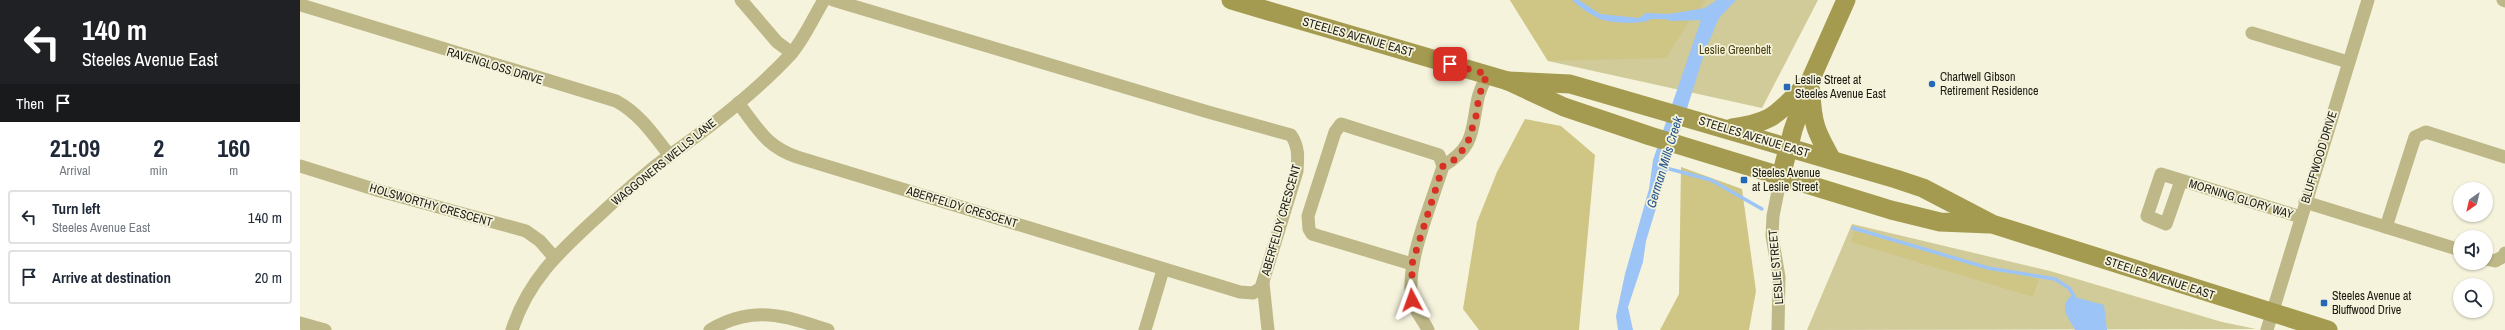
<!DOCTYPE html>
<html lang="en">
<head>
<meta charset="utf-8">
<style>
	body { margin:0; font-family:"Archivo Narrow",sans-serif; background:#f6f6f7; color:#1f2937; height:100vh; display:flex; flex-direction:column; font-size:15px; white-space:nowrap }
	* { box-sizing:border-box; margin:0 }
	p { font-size:13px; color:#747a83 }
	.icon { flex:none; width:22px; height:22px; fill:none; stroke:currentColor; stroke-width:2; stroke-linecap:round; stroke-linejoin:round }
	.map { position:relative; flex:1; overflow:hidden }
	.panel { display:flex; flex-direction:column; background:#fff; width:300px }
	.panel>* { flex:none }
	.banner { background:#202124; color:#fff; overflow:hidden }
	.needle { width:26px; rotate:214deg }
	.buttons { position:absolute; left:2153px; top:182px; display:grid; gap:8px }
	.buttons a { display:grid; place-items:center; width:40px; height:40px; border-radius:50%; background:#fff; box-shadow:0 1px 3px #0004; font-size:20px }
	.pin { position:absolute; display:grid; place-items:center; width:34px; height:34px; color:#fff; margin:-17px; border-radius:8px; box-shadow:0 2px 6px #0006 }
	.me { position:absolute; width:44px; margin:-22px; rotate:356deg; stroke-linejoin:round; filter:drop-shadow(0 0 3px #0008) }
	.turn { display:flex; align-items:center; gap:14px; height:84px; padding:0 16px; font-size:18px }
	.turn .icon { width:52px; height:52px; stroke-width:2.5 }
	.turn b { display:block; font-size:28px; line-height:34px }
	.then { display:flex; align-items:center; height:38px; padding:0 16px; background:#0003; gap:8px; font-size:15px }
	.eta { display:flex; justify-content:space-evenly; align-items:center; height:68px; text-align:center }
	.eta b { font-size:24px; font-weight:700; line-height:28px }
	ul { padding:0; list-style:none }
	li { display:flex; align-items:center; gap:12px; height:54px; margin:0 8px 6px; padding:0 8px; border:2px solid #e0e1e3; border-radius:4px }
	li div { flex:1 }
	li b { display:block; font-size:15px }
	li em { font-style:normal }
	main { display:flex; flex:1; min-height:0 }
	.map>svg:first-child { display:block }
</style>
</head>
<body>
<main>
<section class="panel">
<div class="banner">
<div class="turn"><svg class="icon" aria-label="left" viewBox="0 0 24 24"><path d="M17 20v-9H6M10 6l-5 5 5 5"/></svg><div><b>140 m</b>Steeles Avenue East</div></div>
<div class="then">Then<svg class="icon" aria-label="arrive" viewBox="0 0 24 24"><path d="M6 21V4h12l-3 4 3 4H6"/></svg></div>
</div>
<div class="eta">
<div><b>21:09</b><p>Arrival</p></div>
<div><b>2</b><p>min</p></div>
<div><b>160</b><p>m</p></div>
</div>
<ul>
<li><svg class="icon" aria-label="left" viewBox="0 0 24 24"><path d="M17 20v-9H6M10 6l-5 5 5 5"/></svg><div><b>Turn left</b><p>Steeles Avenue East</p></div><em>140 m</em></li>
<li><svg class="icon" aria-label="arrive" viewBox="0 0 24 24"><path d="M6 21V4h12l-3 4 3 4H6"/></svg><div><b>Arrive at destination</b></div><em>20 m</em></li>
</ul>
</section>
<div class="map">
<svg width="2205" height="330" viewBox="0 0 2205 330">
	<rect width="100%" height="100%" fill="#f5f3dc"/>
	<!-- green -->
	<g fill="#d1ca99">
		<polygon points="1210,0 1518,0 1462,108 1248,61"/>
		<polygon points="1552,224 1750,271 1922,322 1956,329 1507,330"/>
	</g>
	<!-- forest -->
	<g fill="#cfc686">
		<polygon points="1210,0 1406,0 1388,23 1366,58 1248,61"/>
		<polygon points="1225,119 1261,126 1295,155 1279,330 1179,330 1163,309 1177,222 1197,172"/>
		<polygon points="1381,167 1442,189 1456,291 1449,330 1360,330 1379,294"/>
		<polygon points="1554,231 1739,279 1733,297 1551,242"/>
	</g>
	<!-- water -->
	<g fill="#9dc4f6">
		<path d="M1272,0H1279L1300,14L1339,18L1346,13L1369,14L1405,8L1417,0H1436L1419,18L1405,51L1364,182L1346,241L1343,262L1328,307L1333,330H1318L1316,316L1325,274L1349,189L1353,160L1401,20L1371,21L1365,19H1351C1344,25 1310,23 1300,19C1290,14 1280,8 1272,0Z"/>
		<path d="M1771,296L1804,305L1807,330H1775C1769,318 1758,307 1771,296Z"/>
	</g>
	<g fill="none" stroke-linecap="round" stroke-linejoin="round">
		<!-- stream -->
		<g stroke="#9dc4f6" stroke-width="3.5">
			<polyline points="1366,168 1411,180 1462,209"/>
			<polyline points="1553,228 1688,268 1755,279 1769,288 1775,298"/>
		</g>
		<!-- street -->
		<g stroke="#beb888" stroke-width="13">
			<polyline points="441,0 477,42 492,53"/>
			<polyline points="2203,0 2205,1"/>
			<path d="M1,5L316,101C340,114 353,134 370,156"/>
			<polyline points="1952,33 2048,62"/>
			<path d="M438,103C458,128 465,146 497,157L940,292L953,293L961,288L997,171C998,157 999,147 991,135L908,112L533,0"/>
			<polyline points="0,166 80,191 226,231 240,241 254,257"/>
			<polyline points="1881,181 1866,224 1847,216 1861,174 2001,217"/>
			<polyline points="2005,202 2160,250"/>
			<polyline points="2086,227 2115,137 2126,132 2205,157"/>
			<polyline points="2186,259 2195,261 2204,256 2205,253"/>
			<polyline points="1112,264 1012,234 1009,229 1008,216 1035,132 1041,124 1139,155 1143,166"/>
			<polyline points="963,283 968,330"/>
			<polyline points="0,323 25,330"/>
			<path d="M212,330C228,281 257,254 294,220C318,198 343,174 370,155C413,125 455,93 491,54C504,39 513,18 524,0"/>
			<path d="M410,330C452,305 484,315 528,330"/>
			<polyline points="845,330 863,270"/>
			<path d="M1128,330C1123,319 1115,312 1112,300C1105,263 1132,203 1143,166C1176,146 1171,130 1178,98C1180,90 1184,82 1187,75"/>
			<polyline points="1478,330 1479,277 1472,236 1473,216 1481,176"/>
			<polyline points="1967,330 2068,0"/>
		</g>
		<!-- secondary -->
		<g stroke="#a59b50" stroke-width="19">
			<polyline points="931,0 1208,81 1264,107 1350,136 1591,210 1640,222 1689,224"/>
			<polyline points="1208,81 1270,84 1596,179 1623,188 1692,224 2028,330"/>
			<path d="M1511,91C1512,123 1516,132 1532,160"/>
			<path d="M1432,128C1475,122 1476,114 1506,85"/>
			<polyline points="1481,176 1493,130 1510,81 1546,0"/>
		</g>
	</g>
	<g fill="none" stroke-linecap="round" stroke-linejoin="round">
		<!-- route -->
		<polyline stroke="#d93025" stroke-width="7" stroke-dasharray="0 12.6" points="1112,300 1112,264 1143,166 1154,160 1167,145 1176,116 1179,96 1187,74 1150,64"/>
	</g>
	<!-- markers -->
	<g fill="#2469b9" stroke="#f5f3dc" stroke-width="1.5">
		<circle cx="1632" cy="84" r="4"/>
		<rect x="1483" y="83" width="8" height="8" rx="2"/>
		<rect x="1440" y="176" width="8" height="8" rx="2"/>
		<rect x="2020" y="299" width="8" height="8" rx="2"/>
	</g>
	<g text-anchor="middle" stroke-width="3.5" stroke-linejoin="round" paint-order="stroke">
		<!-- street labels -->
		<g font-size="12" fill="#1c1b13" stroke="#f5f3dc">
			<text transform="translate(1058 37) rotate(16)" y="4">STEELES AVENUE EAST</text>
			<text transform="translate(195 66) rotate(17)" y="4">RAVENGLOSS DRIVE</text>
			<text transform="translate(1454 137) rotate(17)" y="4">STEELES AVENUE EAST</text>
			<text transform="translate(2019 157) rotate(-73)" y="4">BLUFFWOOD DRIVE</text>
			<text transform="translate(364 162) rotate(-39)" y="4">WAGGONERS WELLS LANE</text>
			<text transform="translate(1941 199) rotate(17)" y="4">MORNING GLORY WAY</text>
			<text transform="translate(131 205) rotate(16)" y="4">HOLSWORTHY CRESCENT</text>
			<text transform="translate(662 207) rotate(17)" y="4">ABERFELDY CRESCENT</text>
			<text transform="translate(981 220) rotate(-74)" y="4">ABERFELDY CRESCENT</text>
			<text transform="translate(1476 267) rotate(-95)" y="4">LESLIE STREET</text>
			<text transform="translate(1860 278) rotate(18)" y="4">STEELES AVENUE EAST</text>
		</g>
		<!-- park labels -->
		<g font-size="12" fill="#463f0c" stroke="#f5f3dc">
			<text x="1435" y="54">Leslie Greenbelt</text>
		</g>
		<!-- poi labels -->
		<g font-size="12" fill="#1c1b13" stroke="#f5f3dc" text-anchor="start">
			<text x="1640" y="81">Chartwell Gibson<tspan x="1640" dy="14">Retirement Residence</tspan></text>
			<text x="1495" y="84">Leslie Street at<tspan x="1495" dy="14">Steeles Avenue East</tspan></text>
			<text x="1452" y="177">Steeles Avenue<tspan x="1452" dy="14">at Leslie Street</tspan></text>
			<text x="2032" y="300">Steeles Avenue at<tspan x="2032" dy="14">Bluffwood Drive</tspan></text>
		</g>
		<!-- water labels -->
		<g font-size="13" font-style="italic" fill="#225491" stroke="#f5f3dc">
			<text transform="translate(1364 162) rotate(-73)" y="5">German Mills Creek</text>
		</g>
	</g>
</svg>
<div class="buttons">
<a><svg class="needle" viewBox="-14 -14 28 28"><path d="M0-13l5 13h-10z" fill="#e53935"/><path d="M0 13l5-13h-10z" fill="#747a83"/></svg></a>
<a><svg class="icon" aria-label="sound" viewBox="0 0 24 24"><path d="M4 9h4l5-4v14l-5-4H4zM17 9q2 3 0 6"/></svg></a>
<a><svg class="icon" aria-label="search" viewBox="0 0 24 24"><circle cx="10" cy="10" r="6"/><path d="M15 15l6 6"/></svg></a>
</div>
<div class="pin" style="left:1150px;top:64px;background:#d93025"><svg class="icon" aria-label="arrive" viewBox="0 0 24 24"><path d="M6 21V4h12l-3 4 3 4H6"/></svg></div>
<svg class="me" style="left:1112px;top:300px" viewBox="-20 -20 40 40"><path d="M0-17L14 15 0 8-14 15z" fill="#d93025" stroke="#fff" stroke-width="4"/></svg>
</div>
</main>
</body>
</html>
